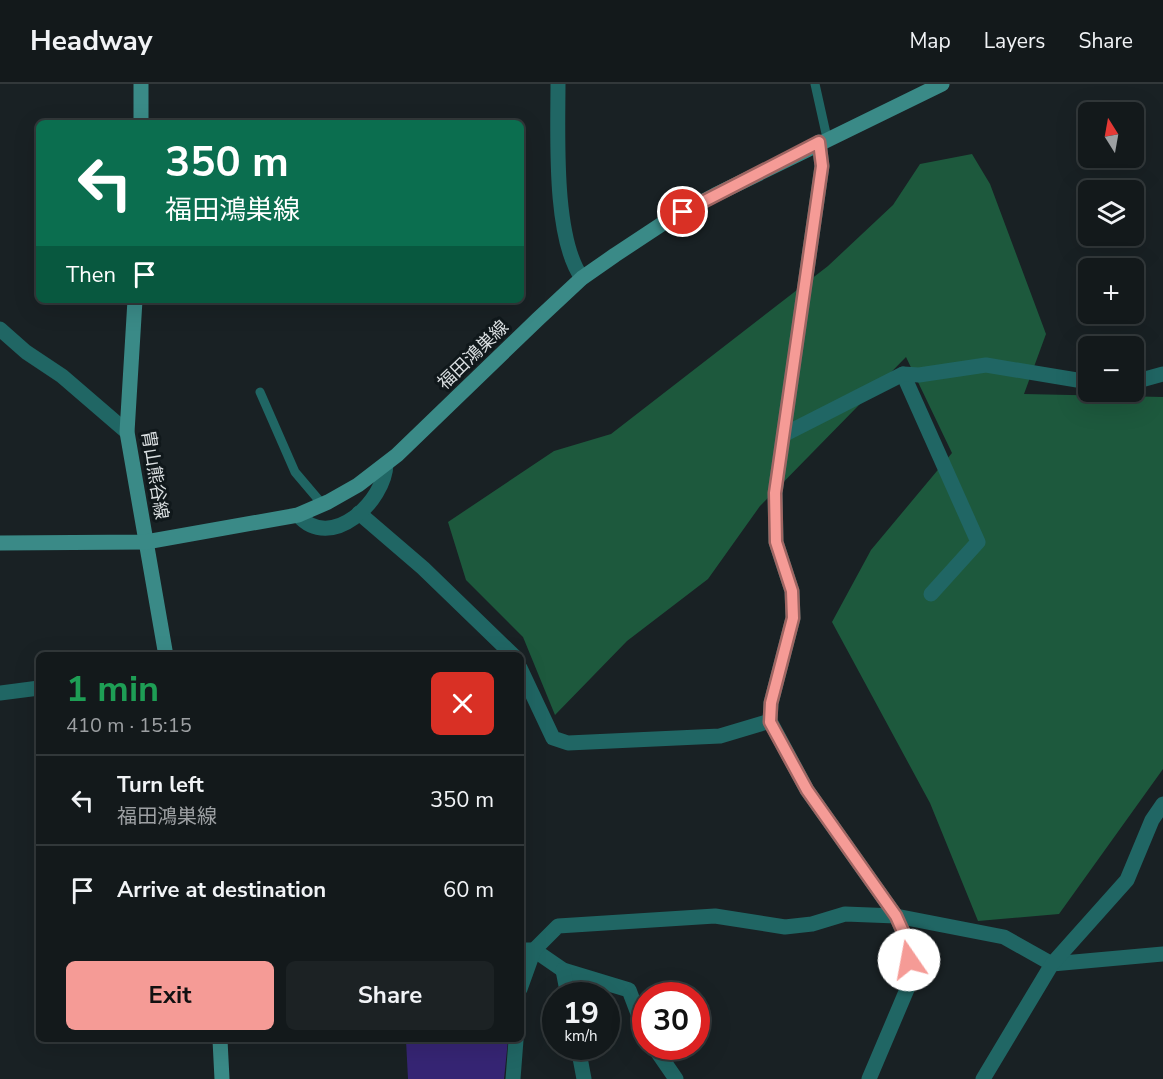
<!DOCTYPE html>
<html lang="en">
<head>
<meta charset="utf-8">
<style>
	body { margin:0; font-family:"Nunito Sans","Noto Sans JP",sans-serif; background:#1c2224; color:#f1f3f6; height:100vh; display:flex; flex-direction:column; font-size:22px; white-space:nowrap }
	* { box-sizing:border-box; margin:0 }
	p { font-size:20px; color:#9da0a3 }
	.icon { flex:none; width:33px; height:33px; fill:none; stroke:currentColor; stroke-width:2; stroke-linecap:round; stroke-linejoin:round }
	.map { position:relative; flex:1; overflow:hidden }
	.details { position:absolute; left:36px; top:568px; width:488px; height:390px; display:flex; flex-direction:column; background:#13191b; border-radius:9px; box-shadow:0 6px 24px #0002,0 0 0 2px #32383a }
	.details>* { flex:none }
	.banner { position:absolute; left:36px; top:36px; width:488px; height:183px; border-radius:9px; box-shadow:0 6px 24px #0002,0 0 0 2px #32383a; background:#0b6e4f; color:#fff; overflow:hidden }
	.needle { width:39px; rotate:349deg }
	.controls { position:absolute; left:1078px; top:18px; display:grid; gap:12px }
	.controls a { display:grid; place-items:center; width:66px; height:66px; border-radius:9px; background:#13191b; box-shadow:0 6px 24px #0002,0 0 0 2px #32383a; font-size:30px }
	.speed { position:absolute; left:542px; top:898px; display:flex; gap:12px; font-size:30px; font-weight:700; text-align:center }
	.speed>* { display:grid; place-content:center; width:78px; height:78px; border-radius:50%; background:#13191b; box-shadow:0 6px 24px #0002,0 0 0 2px #32383a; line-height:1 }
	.speed small { font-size:15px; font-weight:400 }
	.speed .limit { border:9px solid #d22; background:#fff; color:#111 }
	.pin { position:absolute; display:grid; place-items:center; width:51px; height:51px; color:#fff; margin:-26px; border:3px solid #fff; border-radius:50%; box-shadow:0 2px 6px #0007 }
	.me { position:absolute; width:66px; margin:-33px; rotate:348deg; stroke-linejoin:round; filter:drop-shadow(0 0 4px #0008) }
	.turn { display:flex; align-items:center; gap:21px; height:126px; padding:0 30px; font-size:27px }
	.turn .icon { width:78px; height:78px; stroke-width:2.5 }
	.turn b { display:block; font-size:42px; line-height:51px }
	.then { display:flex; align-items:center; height:57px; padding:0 30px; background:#0003; gap:12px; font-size:22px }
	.round { display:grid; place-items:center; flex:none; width:63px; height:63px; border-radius:9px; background:#1c2224 }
	.head { display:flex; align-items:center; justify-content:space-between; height:102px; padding:0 30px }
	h1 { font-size:36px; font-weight:700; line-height:45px; color:#1e9e55 }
	.button { display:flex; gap:12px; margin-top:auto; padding:12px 30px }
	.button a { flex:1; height:69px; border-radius:9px; background:#f59b96; color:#111; font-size:24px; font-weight:700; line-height:69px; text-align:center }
	.button a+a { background:#1c2224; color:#f1f3f6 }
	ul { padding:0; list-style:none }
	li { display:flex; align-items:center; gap:18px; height:90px; padding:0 30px; border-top:2px solid #32383a }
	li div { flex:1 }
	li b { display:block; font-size:22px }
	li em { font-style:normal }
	header { display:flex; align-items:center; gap:36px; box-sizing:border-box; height:84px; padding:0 30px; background:#13191b; border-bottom:2px solid #32383a }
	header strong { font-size:28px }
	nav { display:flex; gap:33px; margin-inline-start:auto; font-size:21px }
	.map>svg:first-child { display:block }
</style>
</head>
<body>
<header>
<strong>Headway</strong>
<nav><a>Map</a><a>Layers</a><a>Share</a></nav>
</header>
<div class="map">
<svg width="1163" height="995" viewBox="0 0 1163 995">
	<rect width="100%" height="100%" fill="#192124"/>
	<!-- forest -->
	<polygon fill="#1d593d" points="972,70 990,100 1046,250 1024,310 1163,313 1163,685 1059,830 978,837 930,719 832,538 871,466 952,369 906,273 760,422 708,495 627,557 555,631 523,553 466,496 448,438 554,367 611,350 828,182 893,121 920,80"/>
	<!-- water -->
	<polygon fill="#362574" points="406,956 508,956 504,995 408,995"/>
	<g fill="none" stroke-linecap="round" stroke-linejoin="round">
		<!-- service -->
		<g stroke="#206664" stroke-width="9">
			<polyline points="815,0 827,54"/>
			<polyline points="260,308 295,388 323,421"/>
		</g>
		<!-- minor -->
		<g stroke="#206664" stroke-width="15">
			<path d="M558,0C558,50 553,154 582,194"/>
			<polyline points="819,58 822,82 775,409 776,458 792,507 793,534 771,619 770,637 807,706 896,832 909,861 908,903 869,995"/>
			<polyline points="0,245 26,268 62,292 127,348"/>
			<polyline points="903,290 978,458 931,510"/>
			<polyline points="1134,298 1163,290"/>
			<polyline points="785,350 903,290 919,291 986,281 1089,298"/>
			<polyline points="359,429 423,484 514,572"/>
			<path d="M298,431C331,469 385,417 386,380"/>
			<polyline points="520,584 553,654 568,659 720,652 770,637"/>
			<polyline points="0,609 39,604"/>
			<polyline points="520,866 534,866 563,886 629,906 645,948"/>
			<polyline points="563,886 568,912"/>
			<polyline points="520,905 534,866 558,842 715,832 785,843 812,840 845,830 896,832 1004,853 1052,880 1163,870"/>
			<polyline points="578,963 584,995"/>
			<polyline points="654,963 676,995"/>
			<polyline points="513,995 516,956"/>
			<polyline points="983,995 1052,880 1127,796 1152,736 1163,720"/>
		</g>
		<!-- secondary -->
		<g stroke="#3a8a87" stroke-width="15">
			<polyline points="141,39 141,0"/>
			<polyline points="135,216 127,348 166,572"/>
			<polyline points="0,459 146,458 298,431 328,418 358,401 397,371 538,235 582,194 615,171 668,136 715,111 942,0"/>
			<polyline points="220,956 222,995"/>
		</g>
	</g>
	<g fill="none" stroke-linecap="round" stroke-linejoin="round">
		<!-- route casing -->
		<g stroke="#9f6562" stroke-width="15">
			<polyline id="route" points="683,128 819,58 822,82 775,409 776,458 792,507 793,534 771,619 770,638 807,706 896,832 909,861 909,876"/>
		</g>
		<!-- route -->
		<use href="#route" stroke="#f59b96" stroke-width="10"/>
	</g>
	<g text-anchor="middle" stroke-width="6" stroke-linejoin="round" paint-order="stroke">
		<!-- street labels -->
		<g font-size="18" fill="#d9dee0" stroke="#10181b">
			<text transform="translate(473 271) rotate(-44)" y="6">福田鴻巣線</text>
			<text transform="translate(155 391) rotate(81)" y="6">胄山熊谷線</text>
		</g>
	</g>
</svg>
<div class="controls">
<a><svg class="needle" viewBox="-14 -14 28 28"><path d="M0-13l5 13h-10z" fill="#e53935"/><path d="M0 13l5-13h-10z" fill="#9da0a3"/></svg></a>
<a><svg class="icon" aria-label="layers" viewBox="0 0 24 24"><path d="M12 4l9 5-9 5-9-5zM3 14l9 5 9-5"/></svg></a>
<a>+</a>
<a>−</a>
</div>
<div class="speed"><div>19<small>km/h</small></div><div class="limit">30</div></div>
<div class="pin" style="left:683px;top:128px;background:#d93025"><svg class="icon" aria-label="arrive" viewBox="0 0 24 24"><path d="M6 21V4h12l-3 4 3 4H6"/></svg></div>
<svg class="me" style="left:909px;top:876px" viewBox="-20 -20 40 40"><circle r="19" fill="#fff"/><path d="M0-13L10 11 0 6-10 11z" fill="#f59b96"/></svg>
<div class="banner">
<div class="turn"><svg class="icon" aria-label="left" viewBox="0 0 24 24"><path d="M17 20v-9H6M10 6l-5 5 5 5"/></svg><div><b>350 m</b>福田鴻巣線</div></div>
<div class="then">Then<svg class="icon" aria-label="arrive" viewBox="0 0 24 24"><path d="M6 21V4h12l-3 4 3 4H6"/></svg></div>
</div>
<section class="details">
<div class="head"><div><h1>1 min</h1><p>410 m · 15:15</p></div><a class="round" style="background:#d93025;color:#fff"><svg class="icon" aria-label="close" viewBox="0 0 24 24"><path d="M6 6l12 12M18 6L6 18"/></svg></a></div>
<ul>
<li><svg class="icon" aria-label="left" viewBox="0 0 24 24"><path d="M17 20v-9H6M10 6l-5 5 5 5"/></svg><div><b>Turn left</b><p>福田鴻巣線</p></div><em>350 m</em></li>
<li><svg class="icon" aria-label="arrive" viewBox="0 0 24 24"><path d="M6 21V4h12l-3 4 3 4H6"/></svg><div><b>Arrive at destination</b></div><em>60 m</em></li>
</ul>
<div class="button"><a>Exit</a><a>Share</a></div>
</section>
</div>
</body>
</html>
